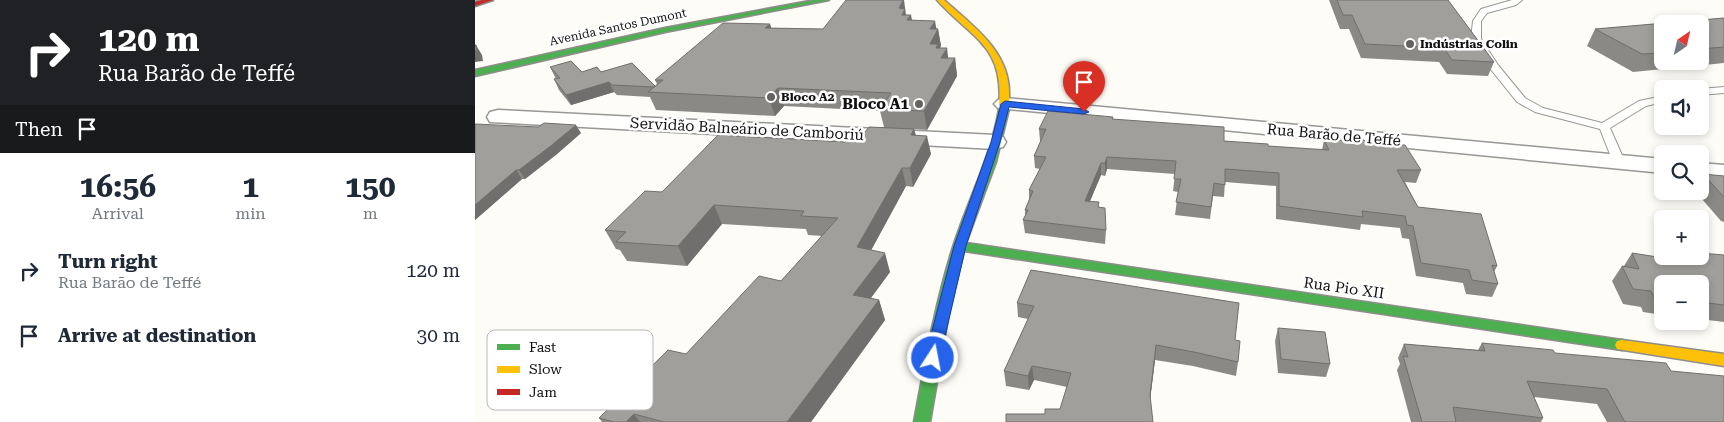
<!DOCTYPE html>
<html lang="en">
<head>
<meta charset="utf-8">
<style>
	body { margin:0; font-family:"Roboto Serif",serif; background:#f2f2f3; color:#1f2937; height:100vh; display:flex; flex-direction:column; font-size:19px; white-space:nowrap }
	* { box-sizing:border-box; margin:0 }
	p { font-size:16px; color:#747a83 }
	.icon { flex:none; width:28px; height:28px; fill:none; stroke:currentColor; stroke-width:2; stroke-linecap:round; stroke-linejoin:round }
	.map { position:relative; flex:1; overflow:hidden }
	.details { display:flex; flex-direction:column; background:#fff; width:475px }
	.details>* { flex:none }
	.hud { background:#202124; color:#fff; overflow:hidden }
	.needle { width:32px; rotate:34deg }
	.buttons { position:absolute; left:1179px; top:15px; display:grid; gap:10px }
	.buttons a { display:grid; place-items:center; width:55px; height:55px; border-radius:8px; background:#fff; box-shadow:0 2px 8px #0003; font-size:25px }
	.pin { position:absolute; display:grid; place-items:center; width:42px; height:42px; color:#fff; margin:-51px -21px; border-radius:50% 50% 50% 0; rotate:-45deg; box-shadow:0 0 5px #0007 }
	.pin .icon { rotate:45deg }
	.me { position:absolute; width:55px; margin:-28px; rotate:11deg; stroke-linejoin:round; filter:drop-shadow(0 0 4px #0008) }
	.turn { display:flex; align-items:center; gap:18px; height:105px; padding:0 15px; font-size:22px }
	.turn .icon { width:65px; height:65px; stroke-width:2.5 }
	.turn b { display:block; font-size:35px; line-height:42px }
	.then { display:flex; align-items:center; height:48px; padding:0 15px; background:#0003; gap:10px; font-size:19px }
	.eta { display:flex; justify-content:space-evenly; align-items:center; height:85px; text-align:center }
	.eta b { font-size:30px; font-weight:700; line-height:35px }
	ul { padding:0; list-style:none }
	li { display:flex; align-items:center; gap:15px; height:65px; padding:0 15px }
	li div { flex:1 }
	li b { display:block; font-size:19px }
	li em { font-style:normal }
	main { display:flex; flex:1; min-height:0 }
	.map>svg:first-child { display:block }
</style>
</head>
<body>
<main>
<section class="details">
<div class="hud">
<div class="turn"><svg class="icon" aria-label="right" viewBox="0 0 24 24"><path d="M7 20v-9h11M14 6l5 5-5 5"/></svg><div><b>120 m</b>Rua Barão de Teffé</div></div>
<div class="then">Then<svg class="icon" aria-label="arrive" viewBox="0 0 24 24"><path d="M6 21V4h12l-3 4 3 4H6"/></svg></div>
</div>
<div class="eta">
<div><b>16:56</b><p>Arrival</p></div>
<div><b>1</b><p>min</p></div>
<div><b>150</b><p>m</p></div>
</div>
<ul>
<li><svg class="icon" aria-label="right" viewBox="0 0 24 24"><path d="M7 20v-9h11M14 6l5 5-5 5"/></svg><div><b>Turn right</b><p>Rua Barão de Teffé</p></div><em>120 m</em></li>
<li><svg class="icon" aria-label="arrive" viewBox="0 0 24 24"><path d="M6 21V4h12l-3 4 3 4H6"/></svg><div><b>Arrive at destination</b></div><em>30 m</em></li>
</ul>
</section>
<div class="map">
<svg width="1249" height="422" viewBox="0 0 1249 422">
	<rect width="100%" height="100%" fill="#fdfcf7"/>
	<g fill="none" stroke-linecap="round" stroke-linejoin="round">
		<!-- lane casing -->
		<g stroke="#979795" stroke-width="2">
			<g id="lane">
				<polygon points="1037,0 1047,0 1041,5 1012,13 1006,21 1006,39 1023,65 1050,98 1068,108 1127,123 1164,101 1188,96 1188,102 1171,106 1135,128 1150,162 1148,165 1140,165 1138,162 1125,129 1060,112 1042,102 1014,67 996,39 998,21 1006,9"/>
				<polygon points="1249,87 1249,93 1225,95 1225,89"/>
			</g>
		</g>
		<!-- street casing -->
		<g stroke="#979795" stroke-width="3">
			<g id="street">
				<polygon points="530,98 1188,159 1188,173 523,108 519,104 523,100"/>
				<polygon points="23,110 520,135 528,137 531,142 528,147 520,149 15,122 12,117 15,112"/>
				<polygon points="1225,163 1249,165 1249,179 1225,177"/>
			</g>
		</g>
		<!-- fast casing -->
		<g stroke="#8e8d8b" stroke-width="3">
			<g id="fast">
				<polygon points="340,0 354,0 190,32 0,76 0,70 190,28"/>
				<path d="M529,106L534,109L521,162L491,243L1147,340L1152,341L1154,345L1152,349L1147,350L489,251L474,312L455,422H439C450,363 460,304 478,247C493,200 516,157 524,109Z"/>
			</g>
		</g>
		<!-- slow casing -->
		<g stroke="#8e8d8b" stroke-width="3">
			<g id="slow">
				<path d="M462,0H469C497,25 534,51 534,92C534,98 535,105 532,111H526L524,109C530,45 498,40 462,0Z"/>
				<polygon points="1147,340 1249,354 1249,366 1142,349 1140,345 1142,341"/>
			</g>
		</g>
		<!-- jam casing -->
		<g stroke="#8e8d8b" stroke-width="3">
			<polygon id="jam" points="7,0 18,0 0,6 0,2"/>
		</g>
		<!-- lane -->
		<use href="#lane" fill="#fffffe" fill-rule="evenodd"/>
		<!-- street -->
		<use href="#street" fill="#fffffe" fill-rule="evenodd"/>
		<!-- fast -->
		<use href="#fast" fill="#4caf50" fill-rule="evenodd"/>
		<!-- slow -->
		<use href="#slow" fill="#ffc107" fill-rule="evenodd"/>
		<!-- jam -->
		<use href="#jam" fill="#c62828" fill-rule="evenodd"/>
	</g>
	<!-- wall -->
	<g fill="#8a8986" fill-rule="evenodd">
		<polygon points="854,0 973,0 1019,62 1013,76 972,74 964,62 886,58 874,29 865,29"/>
		<polygon points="432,15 437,20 463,29 466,46 465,48 473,58 480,58 482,76 452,130 439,129 441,135 456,154 438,187 431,186 396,250 415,272 396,298 404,300 410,320 336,422 127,422 124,418 211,354 306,281 347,236 333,235 331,229 247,224 212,266 152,261 145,250 141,249 130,230 187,192 370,142 390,132 409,127 405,111 309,106 300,116 181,110 175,97 142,95 139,92 96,105 84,90 79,79 81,79 75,67 107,72 126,72 180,86 182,84 180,80 295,24 296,28 348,29"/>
		<path d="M1249,18V63L1158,72L1112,46L1120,29ZM1188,24H1225V61H1188Z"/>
		<polygon points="638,117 638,119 749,141 793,146 847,150 849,140 892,144 946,170 941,183 930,182 943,207 1022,266 1019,272 1023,284 1017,297 991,294 988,283 941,276 934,239 927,238 925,228 886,224 885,230 801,219 801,186 750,182 749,197 738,196 735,219 700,215 703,192 698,191 700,174 632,169 630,176 626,175 615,201 624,207 631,230 630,244 550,233 548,220 550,216 550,210 554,200 554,190 565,169 560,168 559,156 566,141 565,141 564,129"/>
		<polygon points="0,124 106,133 82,154 50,179 47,179 0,220"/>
		<polygon points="1228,174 1249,176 1249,222 1246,221 1220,191 1225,191 1225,178"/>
		<polygon points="1157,253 1213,262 1216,256 1249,255 1249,322 1225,319 1225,284 1188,284 1188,315 1168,312 1166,307 1148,304 1137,281 1147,266 1149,266"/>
		<polygon points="542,303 760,340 763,362 761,376 718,366 680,360 675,399 570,414 585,409 592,387 559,380 554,390 531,386 529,371 553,319 543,317"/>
		<polygon points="803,328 855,364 851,377 803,373 800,341"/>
		<polygon points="1007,343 1196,371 1249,422 1132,422 1122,404 1059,397 1068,418 1066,422 936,422 922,370 925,364 923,358 929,344 1003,350"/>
	</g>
	<!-- shaded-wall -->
	<g fill="#716f6d">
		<polygon points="428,0 429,0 431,15 436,15 439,31 433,25 424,8"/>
		<polygon points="460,21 462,32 463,29 466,46 464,49 455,44 455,29"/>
		<polygon points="295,24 300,40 290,28"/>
		<polygon points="1,45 7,55 8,61 0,62 0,51"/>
		<polygon points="472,48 474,65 466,58"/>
		<polygon points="480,58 482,76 452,130 449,111"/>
		<polygon points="134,82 139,92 96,105 91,95"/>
		<polygon points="303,88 309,106 300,116 294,98"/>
		<polygon points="101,125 106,133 82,154 50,179 44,170"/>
		<polygon points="439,129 443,147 436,135"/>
		<polygon points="452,136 456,154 438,187 435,168"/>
		<polygon points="632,157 632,169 630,176 630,163"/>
		<polygon points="626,163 626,175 610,213 610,201"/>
		<polygon points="427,168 431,186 387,267 382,247"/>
		<polygon points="41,170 47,179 0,220 0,205"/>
		<polygon points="239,205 247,224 212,266 203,246"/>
		<polygon points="410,253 415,272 384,314 378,295"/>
		<polygon points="404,300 410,320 336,422 312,422"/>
		<polygon points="681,345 680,360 674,409 675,395"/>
		<polygon points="557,366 559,380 554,390 553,376"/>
		<polygon points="159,414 165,422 151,422"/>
	</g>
	<!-- building -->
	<g fill="#a19f9c" stroke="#716f6d">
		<polygon points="371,0 428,0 424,8 430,9 427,15 436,15 432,20 460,21 455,29 463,29 455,44 463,44 461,48 472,48 466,58 480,58 449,111 405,109 416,93 303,88 294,98 173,92 188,80 180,80 248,23 295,24 290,28 348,29"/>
		<polygon points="862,0 973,0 1019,62 977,60 969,48 890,44 877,15 868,15"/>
		<polygon points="1249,18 1249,47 1225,49 1225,24 1188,24 1188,53 1167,54 1120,29"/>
		<polygon points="0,45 1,45 2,50 0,51"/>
		<polygon points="96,61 107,72 122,67 126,72 157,63 180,86 179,87 137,85 134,82 91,95 79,79 85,78 75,67"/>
		<polygon points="573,111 638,117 637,119 749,127 749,141 793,144 793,146 854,150 849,140 889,140 892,144 930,145 946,170 922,170 943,207 1006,214 1022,266 1017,265 1023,284 997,280 994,270 946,263 938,226 932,225 930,216 887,211 888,217 804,206 804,173 750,169 750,185 739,183 736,207 701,202 706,179 699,179 701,161 632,157 630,163 626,163 610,201 624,202 623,207 630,208 631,230 548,220 553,210 550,210 558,191 554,190 571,157 559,156 571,129 564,129"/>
		<polygon points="69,123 101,125 77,145 44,170 41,170 0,205 0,124 63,127"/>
		<polygon points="394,127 439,129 436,135 452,136 435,168 427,168 382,247 410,253 378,295 404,300 312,422 189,422 159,414 151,422 139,422 124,418 193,350 211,354 284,276 306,281 363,218 326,216 329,211 239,205 203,246 141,242 151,232 130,230 170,191 187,192 243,135 370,142 377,132 390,132"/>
		<polygon points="1228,174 1249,176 1249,197"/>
		<polygon points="1157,253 1227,264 1221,256 1225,256 1225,253 1249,255 1249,305 1225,302 1226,304 1225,304 1225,284 1188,284 1188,298 1179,297 1176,291 1158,289 1147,266 1164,269"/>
		<polygon points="556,270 764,303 760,340 765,341 763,362 719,352 681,345 675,395 678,422 531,422 531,414 570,414 570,409 585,409 596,373 557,366 553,376 529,371 559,306 542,303"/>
		<polygon points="803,328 850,332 855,364 806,359"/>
		<polygon points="1007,343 1078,350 1080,353 1191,363 1196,371 1249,376 1249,422 1150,422 1132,389 1052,381 1068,418 978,407 981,422 947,422 928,356 933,357 929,344 1010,351"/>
	</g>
	<!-- route -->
	<polygon fill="#2563eb" stroke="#184099" points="530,101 609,109 614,112 609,114 534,107 525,142 491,246 465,358 463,362 458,364 453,362 450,358 479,246 516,142 526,104"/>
	<!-- markers -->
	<g fill="#646362" stroke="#fff" stroke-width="2">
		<circle cx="935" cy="44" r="5"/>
		<circle cx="296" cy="97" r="5"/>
		<circle cx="444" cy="104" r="5"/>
	</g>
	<g text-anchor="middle" stroke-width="5" stroke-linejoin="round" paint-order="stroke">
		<!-- far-street labels -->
		<g font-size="12" fill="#111" stroke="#fff">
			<text transform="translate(143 27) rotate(-12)" y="4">Avenida Santos Dumont</text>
		</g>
		<!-- far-poi labels -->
		<g font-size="12" font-weight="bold" fill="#111" stroke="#fff" text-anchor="start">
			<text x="945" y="48">Indústrias Colin</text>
			<text x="306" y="101">Bloco A2</text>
		</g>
		<!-- poi labels -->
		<g font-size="15" font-weight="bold" fill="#111" stroke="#fff" text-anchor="end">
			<text x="434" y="109">Bloco A1</text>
		</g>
		<!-- street labels -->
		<g font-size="15" fill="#111" stroke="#fff">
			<text transform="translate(272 129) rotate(3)" y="5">Servidão Balneário de Camboriú</text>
			<text transform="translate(859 135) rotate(5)" y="5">Rua Barão de Teffé</text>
			<text transform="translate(869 288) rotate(8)" y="5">Rua Pio XII</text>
		</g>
	</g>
	<!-- legend -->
	<rect x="12" y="330" width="166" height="80" rx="8" fill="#fff" stroke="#b8b8b8" stroke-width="1"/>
	<rect x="22" y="344" width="23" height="6" fill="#4caf50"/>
	<rect x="22" y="366" width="23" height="7" fill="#ffc107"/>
	<rect x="22" y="389" width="23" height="6" fill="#c62828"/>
	<g font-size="14" fill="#111">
		<text x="54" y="352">Fast</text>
		<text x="54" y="374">Slow</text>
		<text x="54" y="397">Jam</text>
	</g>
</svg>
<div class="buttons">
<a><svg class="needle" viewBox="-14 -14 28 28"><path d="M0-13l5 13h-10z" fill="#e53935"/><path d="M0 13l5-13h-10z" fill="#747a83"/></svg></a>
<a><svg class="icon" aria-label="sound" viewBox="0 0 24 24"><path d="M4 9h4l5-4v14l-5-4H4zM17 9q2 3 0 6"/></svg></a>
<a><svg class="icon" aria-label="search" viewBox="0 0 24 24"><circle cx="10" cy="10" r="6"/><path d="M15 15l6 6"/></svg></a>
<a>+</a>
<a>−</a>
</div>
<div class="pin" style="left:609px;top:112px;background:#d93025"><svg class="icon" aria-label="arrive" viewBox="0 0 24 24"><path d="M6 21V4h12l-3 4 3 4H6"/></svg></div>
<svg class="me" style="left:458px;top:358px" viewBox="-20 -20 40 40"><circle r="17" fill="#2563eb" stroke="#fff" stroke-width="3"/><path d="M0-11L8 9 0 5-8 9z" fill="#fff"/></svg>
</div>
</main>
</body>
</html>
